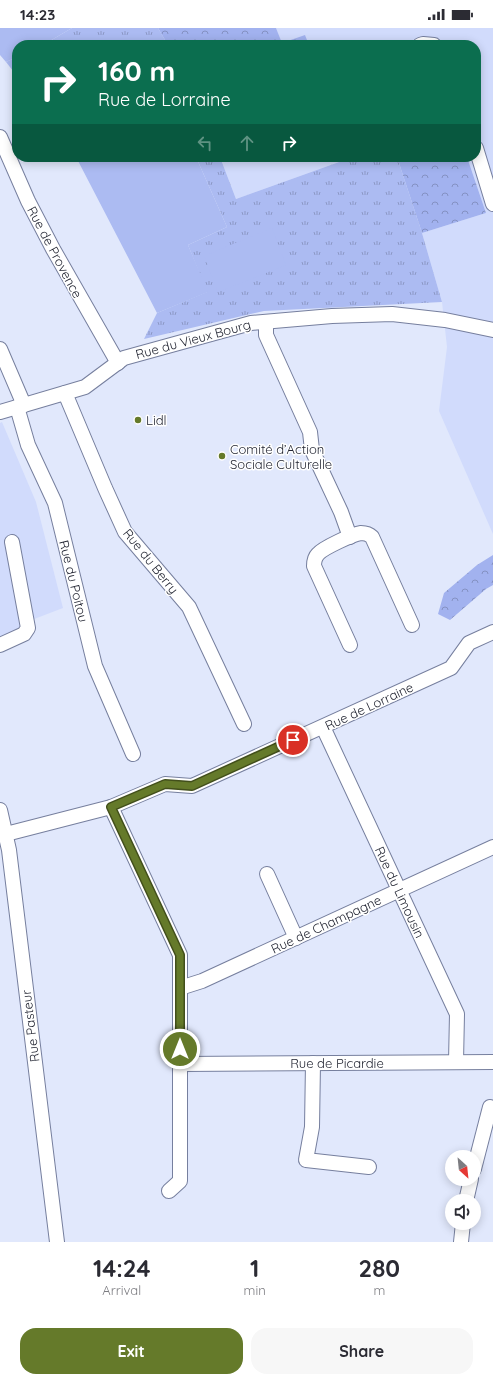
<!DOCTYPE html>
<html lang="en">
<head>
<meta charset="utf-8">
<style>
	body { margin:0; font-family:Quicksand,sans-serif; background:#f7f7f7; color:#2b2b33; height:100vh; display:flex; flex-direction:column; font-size:15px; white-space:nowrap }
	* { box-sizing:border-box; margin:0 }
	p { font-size:13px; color:#7c7c81 }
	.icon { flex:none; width:22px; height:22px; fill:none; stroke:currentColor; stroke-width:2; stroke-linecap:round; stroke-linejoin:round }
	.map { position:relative; height:1214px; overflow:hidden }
	.panel { display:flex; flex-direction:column; background:#fff; flex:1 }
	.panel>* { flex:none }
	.banner { position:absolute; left:12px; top:12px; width:469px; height:122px; border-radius:16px; box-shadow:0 2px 10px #0003; background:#0b6e4f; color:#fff; overflow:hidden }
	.needle { width:26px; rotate:153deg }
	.buttons { position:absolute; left:445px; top:1122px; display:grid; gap:8px }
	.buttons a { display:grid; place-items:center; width:36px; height:36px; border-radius:50%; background:#fff; box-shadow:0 2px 10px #0003; font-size:20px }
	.pin { position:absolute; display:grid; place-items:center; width:34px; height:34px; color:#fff; margin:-17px; border:2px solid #fff; border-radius:50%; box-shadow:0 1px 4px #0007 }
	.me { position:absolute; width:44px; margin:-22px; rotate:0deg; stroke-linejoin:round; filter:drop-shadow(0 0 3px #0008) }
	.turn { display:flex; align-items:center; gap:14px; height:84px; padding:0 20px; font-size:18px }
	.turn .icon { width:52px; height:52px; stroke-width:2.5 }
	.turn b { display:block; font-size:28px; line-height:34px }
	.lanes { display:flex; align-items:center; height:38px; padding:0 20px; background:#0003; justify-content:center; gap:20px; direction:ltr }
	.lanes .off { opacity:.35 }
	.eta { display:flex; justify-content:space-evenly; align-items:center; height:68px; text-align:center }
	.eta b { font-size:24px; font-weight:700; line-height:28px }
	.action { display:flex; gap:8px; margin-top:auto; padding:8px 20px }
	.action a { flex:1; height:46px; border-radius:16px; background:#657a2a; color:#fff; font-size:16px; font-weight:700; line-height:46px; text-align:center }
	.action a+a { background:#f7f7f7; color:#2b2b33 }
	.status { display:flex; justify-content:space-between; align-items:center; height:28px; padding:0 20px; background:#fff; direction:ltr }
	.status svg { height:11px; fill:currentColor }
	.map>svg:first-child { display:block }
</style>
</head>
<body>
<div class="status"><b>14:23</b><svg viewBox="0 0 49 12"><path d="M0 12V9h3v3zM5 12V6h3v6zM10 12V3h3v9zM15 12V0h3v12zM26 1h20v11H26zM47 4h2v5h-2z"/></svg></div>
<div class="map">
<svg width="493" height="1214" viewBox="0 0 493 1214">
	<defs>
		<pattern id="grass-tufts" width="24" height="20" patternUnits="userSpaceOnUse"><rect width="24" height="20" fill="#acbbf2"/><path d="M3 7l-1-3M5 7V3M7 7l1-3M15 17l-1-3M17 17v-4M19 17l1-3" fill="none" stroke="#8c98c5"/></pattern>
		<pattern id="forest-crowns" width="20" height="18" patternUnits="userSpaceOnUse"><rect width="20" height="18" fill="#a2b2ef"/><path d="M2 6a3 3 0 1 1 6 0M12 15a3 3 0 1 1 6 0" fill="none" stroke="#8491c2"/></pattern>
	</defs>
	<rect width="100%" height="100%" fill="#e1e8fc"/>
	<!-- built -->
	<g fill="#d1dbfc">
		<polygon points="276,0 493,0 493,506 439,383 447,319 442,274 422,205 486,185 467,129 476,129 476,17 309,17 305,8 282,16"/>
		<polygon points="220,129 353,129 236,171"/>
		<polygon points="2,394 36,474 63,580 29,593 23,598 0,609 0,395"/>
	</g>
	<!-- grass -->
	<g fill="url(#grass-tufts)">
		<polygon points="72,0 158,0 168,17 43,17"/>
		<polygon points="17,29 17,48 6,34"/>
		<polygon points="196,129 220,129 236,171 353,129 397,129 422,205 442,274 264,283 144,311 157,285 207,264 188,217 227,199"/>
	</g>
	<!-- forest -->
	<g fill="url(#forest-crowns)">
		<polygon points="158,0 276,0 282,15 305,7 309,17 168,17"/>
		<polygon points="397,129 467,129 486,185 422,205"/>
		<polygon points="493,527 493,557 486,561 450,592 438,586 444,565 477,537"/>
	</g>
	<!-- garden -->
	<g fill="#acbbf2">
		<polygon points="0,0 72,0 43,17 17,17 17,29 6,34 0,27"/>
		<polygon points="76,129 196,129 227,199 188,217 208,264 157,285"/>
		<polygon points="272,200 286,237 218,264 204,228"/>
	</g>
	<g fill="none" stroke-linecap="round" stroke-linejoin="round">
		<!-- minor casing -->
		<g stroke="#767f9e" stroke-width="16">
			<g id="minor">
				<polyline points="420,17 423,16 434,17"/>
				<polyline points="0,109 28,173 53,221 118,335"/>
				<polyline points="476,120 493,176"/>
				<polyline points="266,294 266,307 310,404 312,422 341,484 350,509"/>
				<polyline points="0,321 24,377"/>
				<polyline points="65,365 105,460 125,504 189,579 244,696"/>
				<polyline points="17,379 28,417 55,475 95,638 133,726"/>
				<polyline points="0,384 85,359 124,330 251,295 332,288 392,286 445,292 493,302"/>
				<polyline points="0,617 24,606 28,600 12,514"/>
				<path d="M350,617L314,538C314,533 315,529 318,526C323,520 353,506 361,505C365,505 369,506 372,509L412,597"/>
				<polyline points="323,699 457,986 456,1034"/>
				<polyline points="111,779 180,927 180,1153 169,1163"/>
				<polyline points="0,782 9,822 57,1214"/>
				<polyline points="6,806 111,779 165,756 192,758 451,640 469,615 493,604"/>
				<polyline points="267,846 296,910"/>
				<polyline points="180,960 202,953 493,819"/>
				<polyline points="313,1035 312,1099 306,1132 369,1139"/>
				<polyline points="181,1036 493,1034"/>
				<polyline points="474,1141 490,1079"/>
				<polyline points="466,1173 471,1151"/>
				<polyline points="461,1214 463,1195"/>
			</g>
		</g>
		<!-- minor -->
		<use href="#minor" stroke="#fff" stroke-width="14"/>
	</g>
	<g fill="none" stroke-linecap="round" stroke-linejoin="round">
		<!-- route casing -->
		<g stroke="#424f1b" stroke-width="10">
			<polyline id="route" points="180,1021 180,927 111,779 165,756 192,758 293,712"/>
		</g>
		<!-- route -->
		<use href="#route" stroke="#657a2a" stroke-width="7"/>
	</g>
	<!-- markers -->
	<g fill="#657a2a" stroke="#fff" stroke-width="1.5">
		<circle cx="138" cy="392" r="4"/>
		<circle cx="222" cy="428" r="4"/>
	</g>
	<g text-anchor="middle" stroke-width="3" stroke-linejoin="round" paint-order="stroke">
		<!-- street labels -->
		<g font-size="13" fill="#222532" stroke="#fff">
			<text transform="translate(55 224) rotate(62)" y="5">Rue de Provence</text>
			<text transform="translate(193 311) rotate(-15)" y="5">Rue du Vieux Bourg</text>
			<text transform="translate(151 533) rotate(51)" y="5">Rue du Berry</text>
			<text transform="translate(74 553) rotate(76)" y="5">Rue du Poitou</text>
			<text transform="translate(369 678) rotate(-25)" y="5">Rue de Lorraine</text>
			<text transform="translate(400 864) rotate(65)" y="5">Rue du Limousin</text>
			<text transform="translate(326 896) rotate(-25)" y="5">Rue de Champagne</text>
			<text transform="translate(30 998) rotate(-97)" y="5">Rue Pasteur</text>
			<text x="337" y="1040">Rue de Picardie</text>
		</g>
		<!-- poi labels -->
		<g font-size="13" fill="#222532" stroke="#fff" text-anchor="start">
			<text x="146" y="397">Lidl</text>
			<text x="230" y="426">Comité d’Action<tspan x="230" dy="15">Sociale Culturelle</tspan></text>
		</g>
	</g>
</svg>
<div class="buttons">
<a><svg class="needle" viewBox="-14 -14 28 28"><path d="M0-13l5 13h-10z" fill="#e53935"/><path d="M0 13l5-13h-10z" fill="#7c7c81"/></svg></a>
<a><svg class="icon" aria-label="sound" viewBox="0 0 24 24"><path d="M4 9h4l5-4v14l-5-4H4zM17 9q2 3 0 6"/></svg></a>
</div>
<div class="pin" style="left:293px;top:712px;background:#d93025"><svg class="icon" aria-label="arrive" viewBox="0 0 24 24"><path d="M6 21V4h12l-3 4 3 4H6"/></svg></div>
<svg class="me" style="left:180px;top:1021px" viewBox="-20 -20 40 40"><circle r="17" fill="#657a2a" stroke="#fff" stroke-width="3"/><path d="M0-11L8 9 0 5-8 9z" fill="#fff"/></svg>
<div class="banner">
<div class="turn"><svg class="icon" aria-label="right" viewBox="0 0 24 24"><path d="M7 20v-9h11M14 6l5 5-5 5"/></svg><div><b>160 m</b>Rue de Lorraine</div></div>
<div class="lanes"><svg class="icon off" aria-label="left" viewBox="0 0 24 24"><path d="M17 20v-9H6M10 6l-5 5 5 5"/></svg><svg class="icon off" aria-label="ahead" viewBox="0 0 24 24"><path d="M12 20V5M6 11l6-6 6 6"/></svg><svg class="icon" aria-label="right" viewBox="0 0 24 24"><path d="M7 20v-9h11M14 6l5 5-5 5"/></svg></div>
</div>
</div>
<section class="panel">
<div class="eta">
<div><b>14:24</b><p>Arrival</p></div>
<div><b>1</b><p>min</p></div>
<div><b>280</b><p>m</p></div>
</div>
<div class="action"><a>Exit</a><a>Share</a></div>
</section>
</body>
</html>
